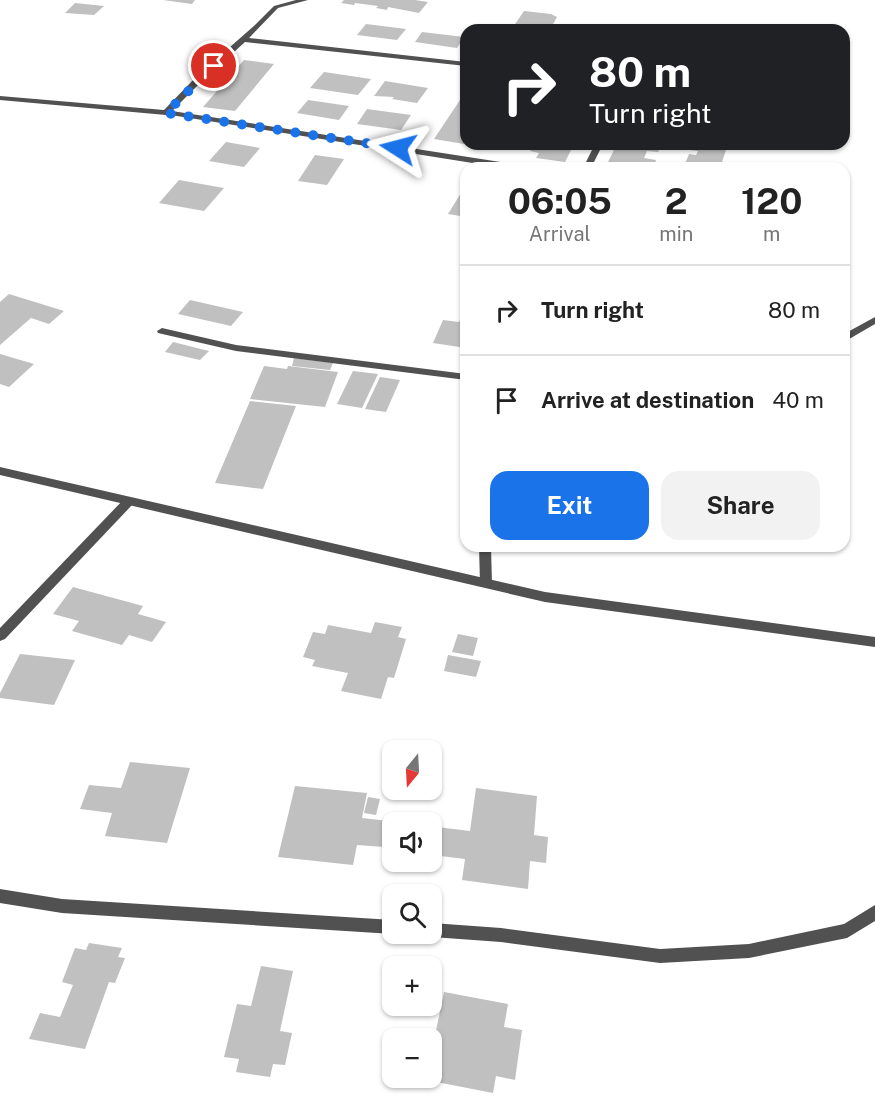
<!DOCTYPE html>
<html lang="en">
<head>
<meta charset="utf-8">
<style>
	body { margin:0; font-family:"Public Sans",sans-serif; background:#f2f2f2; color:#222; height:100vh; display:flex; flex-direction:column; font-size:22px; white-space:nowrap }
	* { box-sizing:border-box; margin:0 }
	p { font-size:20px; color:#767676 }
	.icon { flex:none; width:33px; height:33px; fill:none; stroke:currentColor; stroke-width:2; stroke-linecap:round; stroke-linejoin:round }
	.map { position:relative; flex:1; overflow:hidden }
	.sheet { position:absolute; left:460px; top:162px; width:390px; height:390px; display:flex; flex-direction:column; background:#fff; border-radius:18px; box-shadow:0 2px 4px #0004 }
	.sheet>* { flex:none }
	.banner { position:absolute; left:460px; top:24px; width:390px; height:126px; border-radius:18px; box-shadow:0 2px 4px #0004; background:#202124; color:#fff; overflow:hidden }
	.needle { width:39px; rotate:198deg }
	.fabs { position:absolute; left:382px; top:740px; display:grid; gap:12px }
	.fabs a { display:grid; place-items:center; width:60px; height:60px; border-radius:12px; background:#fff; box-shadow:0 2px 4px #0004; font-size:30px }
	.pin { position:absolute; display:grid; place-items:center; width:51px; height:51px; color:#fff; margin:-26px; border:3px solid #fff; border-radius:50%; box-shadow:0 2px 6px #0007 }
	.me { position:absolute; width:66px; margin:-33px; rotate:279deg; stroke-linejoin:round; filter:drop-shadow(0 0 4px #0008) }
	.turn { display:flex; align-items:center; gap:21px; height:126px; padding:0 30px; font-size:27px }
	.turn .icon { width:78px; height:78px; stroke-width:2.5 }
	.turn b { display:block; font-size:42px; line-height:51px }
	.eta { display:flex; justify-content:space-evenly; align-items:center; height:102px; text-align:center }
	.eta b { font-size:36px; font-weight:700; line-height:42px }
	.cta { display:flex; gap:12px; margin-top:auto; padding:12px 30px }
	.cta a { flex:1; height:69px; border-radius:18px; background:#1a73e8; color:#fff; font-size:24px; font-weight:700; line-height:69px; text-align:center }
	.cta a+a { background:#f2f2f2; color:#222 }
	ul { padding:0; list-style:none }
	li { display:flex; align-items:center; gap:18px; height:90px; padding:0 30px; border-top:2px solid #e0e0e0 }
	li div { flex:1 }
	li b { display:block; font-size:22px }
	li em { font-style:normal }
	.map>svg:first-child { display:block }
</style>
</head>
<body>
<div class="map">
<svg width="875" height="1106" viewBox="0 0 875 1106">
	<rect width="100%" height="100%" fill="#fff"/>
	<!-- building -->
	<g fill="#c0c0c0">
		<polygon points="163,0 195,0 192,4"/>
		<polygon points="344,0 415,0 428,2 419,13 388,7 387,10 376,8 378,6 355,3 354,5 341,3"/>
		<polygon points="75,3 104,6 94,15 65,13"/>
		<polygon points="524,11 551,14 557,17 552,26 544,25 541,30 511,30"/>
		<polygon points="366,24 406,29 397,40 357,35"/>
		<polygon points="613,24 637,27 636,30 596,30 603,26 611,27"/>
		<polygon points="422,32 464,37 457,48 415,42"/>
		<polygon points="244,60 274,64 235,111 203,107"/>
		<polygon points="324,72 371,79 358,95 310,88"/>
		<polygon points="385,81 428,88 417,103 392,99 394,97 374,96"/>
		<polygon points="466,91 466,141 464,144 434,139"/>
		<polygon points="308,100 349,106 339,120 297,113"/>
		<polygon points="367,109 411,115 401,130 357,124"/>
		<polygon points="226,142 260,148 244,167 209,161"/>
		<polygon points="530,144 574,144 565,162 536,158 539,153 530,151 531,149 527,148"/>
		<polygon points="617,144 662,144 658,152 647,151 644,158 656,160 653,168 605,168"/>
		<polygon points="692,144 728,144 720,168 683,168 684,165 692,167 685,164 689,154 696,155 698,151 690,150"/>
		<polygon points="315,155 344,159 327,185 298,181"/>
		<polygon points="179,180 224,188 204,211 159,203"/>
		<polygon points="461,193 466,194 466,217 448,214"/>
		<polygon points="9,294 64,311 49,324 31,318 0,345 0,302"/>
		<polygon points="190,300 243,312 231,326 178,314"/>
		<polygon points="463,313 466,314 466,348 433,343 443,320 459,322"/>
		<polygon points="173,342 209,351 200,360 165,352"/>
		<polygon points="0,354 34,364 9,387 0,384"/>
		<polygon points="294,358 333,363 330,370 292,366"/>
		<polygon points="264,366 287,369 288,366 338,372 325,407 250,399"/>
		<polygon points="353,371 378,374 362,408 337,404"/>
		<polygon points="380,377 400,380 386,412 365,409"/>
		<polygon points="250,401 296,406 263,489 215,483"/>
		<polygon points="73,587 143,606 138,614 166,622 152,642 129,635 122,645 72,631 79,621 53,614"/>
		<polygon points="375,622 402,627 398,637 406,639 394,678 388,677 381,699 341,691 348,673 312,666 315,660 303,657 313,632 325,634 328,625 371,633"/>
		<polygon points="458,634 478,638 473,656 452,652"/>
		<polygon points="20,654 75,660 54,705 0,698 0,693"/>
		<polygon points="448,655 481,661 476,677 444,671"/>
		<polygon points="130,762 190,768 167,843 105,836 112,813 80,809 89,785 121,788"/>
		<polygon points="295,786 367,793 362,818 389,821 384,847 357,845 353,865 278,857"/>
		<polygon points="476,788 537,796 534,835 548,837 546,863 530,861 528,889 462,880 465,859 432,855 437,827 470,831"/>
		<polygon points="368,797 380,799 376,815 364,813"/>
		<polygon points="89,943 122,948 118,957 125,958 115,983 109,982 85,1049 29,1039 40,1013 60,1017 73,985 62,982 75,948 86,950"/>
		<polygon points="261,966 293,971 280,1031 292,1033 285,1065 273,1064 270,1077 236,1072 239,1059 224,1057 237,1004 251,1006"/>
		<polygon points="444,992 508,1004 504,1027 522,1030 515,1080 496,1076 493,1093 426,1080 427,1077 432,1077 432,1050"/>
	</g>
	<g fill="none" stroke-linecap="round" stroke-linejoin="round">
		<!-- service -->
		<g fill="#515151" fill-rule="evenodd">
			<polygon points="296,0 308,0 278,8 249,38 466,62 466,66 245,42 202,81 172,111 520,165 524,168 504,168 177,116 0,100 0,96 164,110 196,77 255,25 274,6"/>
			<polygon points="667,26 670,26 674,28 672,30 664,30"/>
			<polygon points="595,144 603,144 591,168 583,168"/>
		</g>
		<!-- minor -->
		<g fill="#515151" fill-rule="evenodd">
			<polygon points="875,317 875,324 844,342 844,334"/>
			<polygon points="162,328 236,345 466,374 466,380 236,351 158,333 157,331"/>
			<polygon points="129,497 135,501 133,504 5,639 0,641 0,628 125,498"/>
			<polygon points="479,546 491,546 492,584 490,587 482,587 480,584"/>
			<polygon points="0,889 62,899 393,920 393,933 396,933 393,934 62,913 0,903"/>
			<polygon points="875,905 875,921 847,938 749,958 660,963 501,942 432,937 426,933 432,933 432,923 501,928 660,949 749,944 844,924"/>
		</g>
		<!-- tertiary -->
		<polygon fill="#515151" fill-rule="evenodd" points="0,467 545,592 875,637 875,647 545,602 0,475"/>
	</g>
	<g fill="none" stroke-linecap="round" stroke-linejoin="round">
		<!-- route -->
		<polyline stroke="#1a73e8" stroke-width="10" stroke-dasharray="0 18" points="214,66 166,113 398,148"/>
	</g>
</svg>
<div class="fabs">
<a><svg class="needle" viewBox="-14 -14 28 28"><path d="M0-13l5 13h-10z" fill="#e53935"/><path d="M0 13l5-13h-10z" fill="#767676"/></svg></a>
<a><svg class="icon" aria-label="sound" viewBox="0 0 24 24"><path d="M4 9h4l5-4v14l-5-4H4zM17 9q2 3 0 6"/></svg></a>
<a><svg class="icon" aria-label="search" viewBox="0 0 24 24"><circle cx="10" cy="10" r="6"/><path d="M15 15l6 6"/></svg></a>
<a>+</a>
<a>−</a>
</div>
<div class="pin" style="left:214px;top:66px;background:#d93025"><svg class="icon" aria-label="arrive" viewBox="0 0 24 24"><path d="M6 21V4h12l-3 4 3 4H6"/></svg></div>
<svg class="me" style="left:398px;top:148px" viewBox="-20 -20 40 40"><path d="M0-17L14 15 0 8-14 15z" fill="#1a73e8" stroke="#fff" stroke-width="4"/></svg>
<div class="banner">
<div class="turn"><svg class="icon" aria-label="right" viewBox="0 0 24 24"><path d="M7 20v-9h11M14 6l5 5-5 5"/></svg><div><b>80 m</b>Turn right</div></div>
</div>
<section class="sheet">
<div class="eta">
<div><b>06:05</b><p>Arrival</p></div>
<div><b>2</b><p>min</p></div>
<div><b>120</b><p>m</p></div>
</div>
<ul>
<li><svg class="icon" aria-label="right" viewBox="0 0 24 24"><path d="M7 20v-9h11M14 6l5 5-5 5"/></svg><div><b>Turn right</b></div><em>80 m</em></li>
<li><svg class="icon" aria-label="arrive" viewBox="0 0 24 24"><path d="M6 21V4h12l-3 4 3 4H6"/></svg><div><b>Arrive at destination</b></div><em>40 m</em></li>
</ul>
<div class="cta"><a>Exit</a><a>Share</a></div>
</section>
</div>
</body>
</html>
